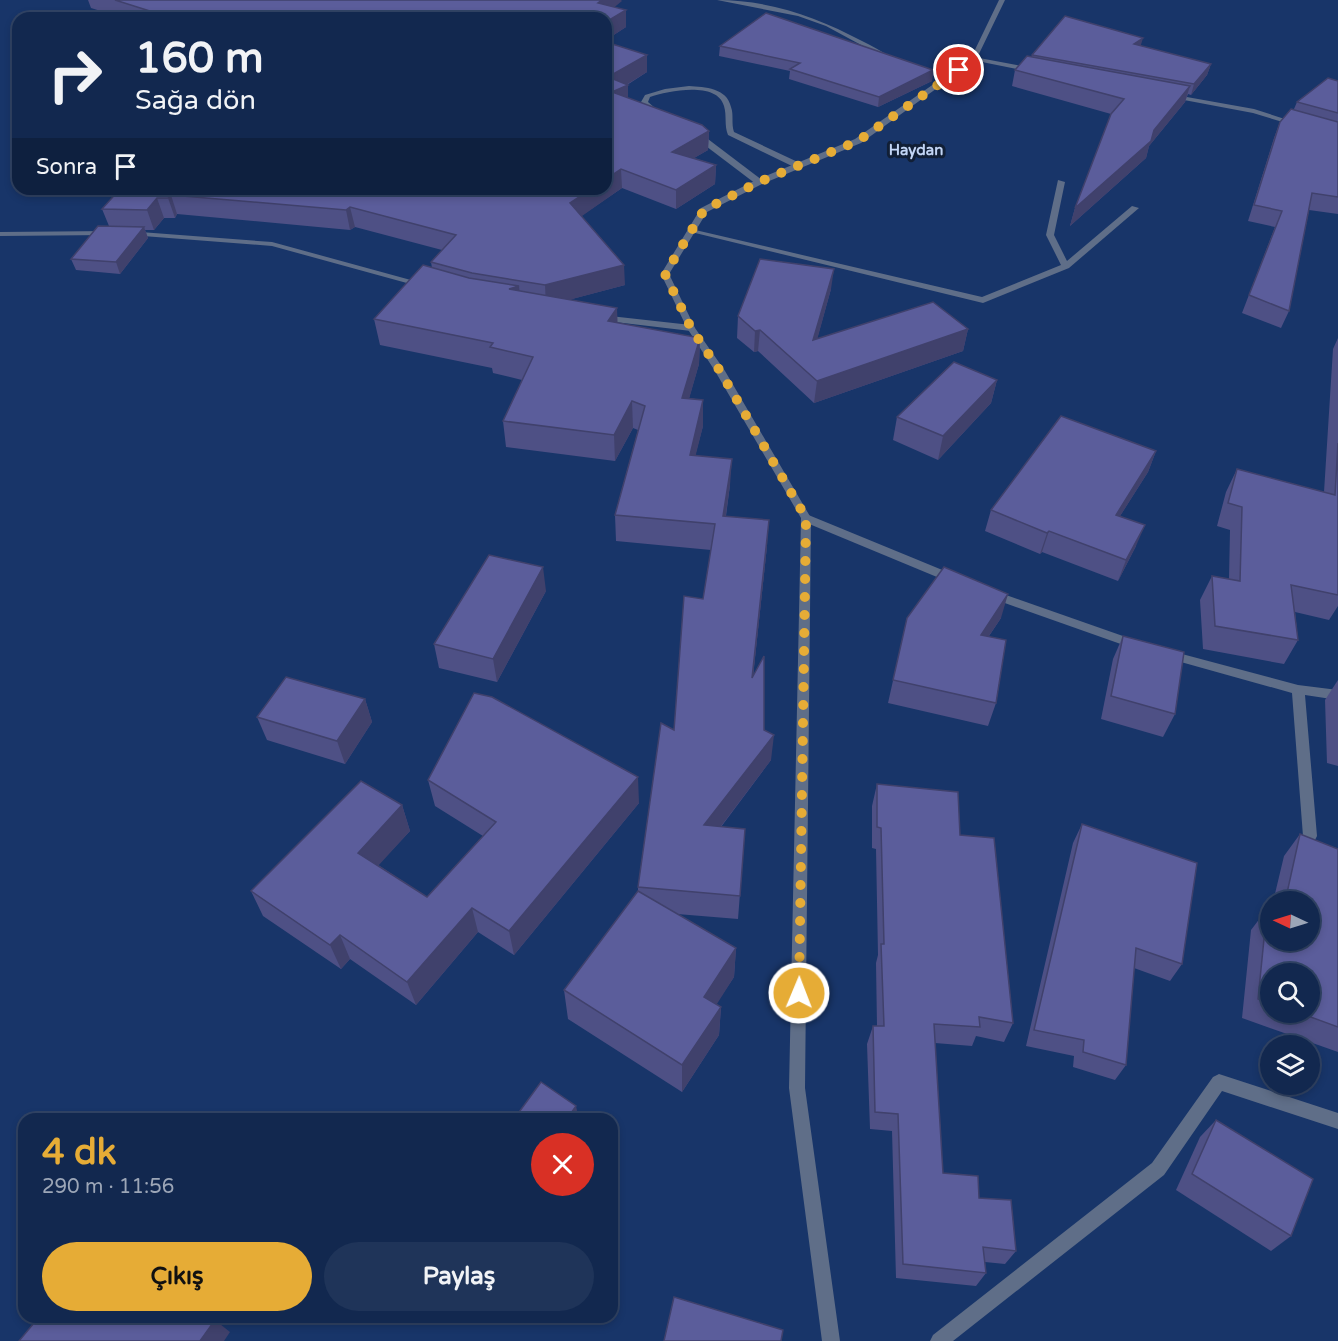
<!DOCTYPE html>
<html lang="tr">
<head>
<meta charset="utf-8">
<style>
	body { margin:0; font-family:"Varela Round",sans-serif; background:#1f3459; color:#f1f3f6; height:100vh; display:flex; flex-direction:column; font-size:22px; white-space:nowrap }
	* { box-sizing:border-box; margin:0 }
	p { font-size:20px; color:#9ca6b7 }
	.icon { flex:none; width:33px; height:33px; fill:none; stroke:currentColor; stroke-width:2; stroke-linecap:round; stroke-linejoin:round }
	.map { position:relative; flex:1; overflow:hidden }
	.drawer { position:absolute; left:18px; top:1113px; width:600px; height:210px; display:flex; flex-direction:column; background:#12284f; border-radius:18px; box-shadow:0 3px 9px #0003,0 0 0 2px #314466 }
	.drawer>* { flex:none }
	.top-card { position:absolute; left:12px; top:12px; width:600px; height:183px; border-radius:18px; box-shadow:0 3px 9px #0003,0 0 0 2px #314466; background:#12284f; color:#f1f3f6; overflow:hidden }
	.needle { width:39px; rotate:274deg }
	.fabs { position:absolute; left:1260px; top:891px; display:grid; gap:12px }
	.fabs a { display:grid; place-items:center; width:60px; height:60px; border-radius:50%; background:#12284f; box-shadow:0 3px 9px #0003,0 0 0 2px #314466; font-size:30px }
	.pin { position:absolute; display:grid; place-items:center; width:51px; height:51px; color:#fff; margin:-26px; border:3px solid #fff; border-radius:50%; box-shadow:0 2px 6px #0007 }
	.me { position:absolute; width:66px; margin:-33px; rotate:1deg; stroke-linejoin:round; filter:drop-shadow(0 0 4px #0008) }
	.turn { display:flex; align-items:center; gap:21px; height:126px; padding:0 24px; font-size:27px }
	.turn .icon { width:78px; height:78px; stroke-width:2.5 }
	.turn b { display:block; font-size:42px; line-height:51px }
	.then { display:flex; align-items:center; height:57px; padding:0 24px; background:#0003; gap:12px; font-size:22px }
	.round { display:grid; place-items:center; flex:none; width:63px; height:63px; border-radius:32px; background:#1f3459 }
	.headline { display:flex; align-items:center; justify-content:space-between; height:102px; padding:0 24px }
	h1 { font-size:36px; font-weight:700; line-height:45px; color:#e6ac36 }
	.button { display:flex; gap:12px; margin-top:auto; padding:12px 24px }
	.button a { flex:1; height:69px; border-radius:36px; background:#e6ac36; color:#111; font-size:24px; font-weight:700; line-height:69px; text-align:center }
	.button a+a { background:#1f3459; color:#f1f3f6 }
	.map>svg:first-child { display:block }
</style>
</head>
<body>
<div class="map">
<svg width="1338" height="1341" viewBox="0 0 1338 1341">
	<rect width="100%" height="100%" fill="#183569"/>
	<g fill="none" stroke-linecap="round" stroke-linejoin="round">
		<!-- minor -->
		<g fill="#5f6e88" fill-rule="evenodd">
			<path d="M717,0C769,0 817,17 862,41C872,46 882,51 890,57L885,58L826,26L798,16Z"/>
			<polygon points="974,57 1032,68 1035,70 1032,72 972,60 971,59"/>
			<path d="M689,86C705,87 727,88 731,107C734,115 731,123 734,132L802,164V168H796L728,135C724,125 727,116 724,106C717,81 668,91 650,97L648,102L662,114L658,116L641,102L645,95L665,89Z"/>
			<polygon points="1170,94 1254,109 1300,124 1296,126 1253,113 1168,97 1168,95"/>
			<polygon points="694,133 700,133 762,180 762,184 756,184 694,137"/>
			<polygon points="1058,180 1065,182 1054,235 1067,261 1132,206 1139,208 1069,268 983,303 687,231 691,229 982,297 1061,265 1046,235"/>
			<polygon points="110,231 111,233 107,235 0,236 0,232"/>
			<polygon points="127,231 272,242 429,285 425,288 272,246 130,235 126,233"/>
			<polygon points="601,315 691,325 695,328 691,331 598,320 597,318"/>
			<polygon points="806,514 957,576 959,579 953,583 949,582 802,521 801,518"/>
			<polygon points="992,590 1140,642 1142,645 1140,648 1132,648 988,597 986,594"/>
			<polygon points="1167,650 1298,685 1338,690 1338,700 1305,695 1317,836 1315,840 1310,842 1305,840 1303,836 1292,693 1163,657 1161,654"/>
			<polygon points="1219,1074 1338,1113 1338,1129 1222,1091 1164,1175 953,1341 930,1341 933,1335 1152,1163 1213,1077"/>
		</g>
		<!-- tertiary -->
		<polygon fill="#5f6e88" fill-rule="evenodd" points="999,0 1005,0 976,60 861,143 762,184 707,212 669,274 695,328 725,371 811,518 805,1088 840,1341 822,1341 789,1088 801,518 715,371 687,328 661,274 701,208 756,180 855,139 971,58"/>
	</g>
	<!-- wall -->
	<g fill="#4e5085" fill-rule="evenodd">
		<polygon points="88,0 621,0 614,7 626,27 606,40 606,18 123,18 91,8"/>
		<polygon points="606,42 647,55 647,72 627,85 628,98 709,131 708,150 694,158 716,165 715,184 676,209 622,188 581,216 625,285 568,300 617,323 700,338 699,364 689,398 703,400 703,426 695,456 730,485 726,516 767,546 753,677 771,760 721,827 745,829 738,919 677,914 736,948 734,977 716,1004 721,1007 719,1035 682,1092 568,1019 564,990 638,892 638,887 703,599 711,550 616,541 615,515 638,430 633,428 615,461 506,447 503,421 522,380 493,373 492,368 380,345 374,319 432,268 431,262 442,250 355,227 350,230 177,214 175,218 164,218 154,230 145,230 148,238 120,274 76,270 71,259 109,226 102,209"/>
		<polygon points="720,46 933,70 932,81 878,107 789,79 790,71 719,56"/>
		<polygon points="1140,46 1211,64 1207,75 1191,95 1188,94 1185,102 1149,146 1146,158 1070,226 1075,208 1111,114 1012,86 1015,70 1032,57 1032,55"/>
		<polygon points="1338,81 1338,214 1309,210 1289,311 1281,328 1242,313 1275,227 1248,221 1274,138 1280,122 1294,109 1297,102"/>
		<polygon points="831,289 817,339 968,329 963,351 814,403 758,351 754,352 737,338 738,316"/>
		<polygon points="1338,338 1338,606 1329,620 1295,612 1298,640 1284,664 1203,649 1200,600 1212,576 1229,579 1230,530 1217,526 1226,492 1237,469 1324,492 1333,349"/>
		<polygon points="997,380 991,403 938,460 893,440 897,417"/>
		<polygon points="1156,451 1148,472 1120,516 1136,546 1118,581 1042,552 1040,554 985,531 991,510"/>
		<polygon points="546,591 497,682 439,668 434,644"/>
		<polygon points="907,618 1001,618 989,636 996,703 988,726 888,703"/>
		<polygon points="1123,636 1175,714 1163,737 1101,719 1113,659"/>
		<polygon points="1338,680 1338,766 1327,763 1325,700"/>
		<polygon points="365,699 372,722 345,764 267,740 257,717"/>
		<polygon points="428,780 639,803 514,955 478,932 416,1005 350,959 341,969 263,916 251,891 402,805 410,831 378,865 427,897 483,836 435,806"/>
		<polygon points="877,784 960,835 1013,1023 1004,1042 976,1036 972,1046 935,1043 943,1173 979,1198 1016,1251 1005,1264 985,1262 986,1273 976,1286 896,1278 892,1131 870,1129 867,1044 873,1026 877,1026 876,963 878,955 876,849 872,848 872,806"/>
		<polygon points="1082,824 1182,964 1170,981 1134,968 1126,1065 1115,1080 1073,1067 1074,1056 1026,1046 1073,843"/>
		<path d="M1300,834L1338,849V1052L1242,1018L1251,930L1267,909L1270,940L1310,902H1273L1284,856ZM1270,974L1310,1012H1270Z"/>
		<polygon points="1216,1120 1291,1236 1271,1251 1176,1190 1200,1137"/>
	</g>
	<!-- shaded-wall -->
	<g fill="#40416c">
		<polygon points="602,0 621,0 622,1 601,18 598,3"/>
		<polygon points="626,10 626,27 606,40 606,22"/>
		<polygon points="1143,38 1140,48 1134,44"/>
		<polygon points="647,55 647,72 621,88 628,85 628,103 612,111 608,77"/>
		<polygon points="1211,64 1207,75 1191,95 1194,84"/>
		<polygon points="933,70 932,81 878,107 879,97"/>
		<polygon points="1190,86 1185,102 1149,146 1146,158 1070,226 1075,208 1154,130"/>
		<polygon points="709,131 708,150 672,171 672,152"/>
		<polygon points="716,165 715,184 676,209 676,190"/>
		<polygon points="621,169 622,188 572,223 570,203 591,189 606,189 606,179"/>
		<polygon points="171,195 177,214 175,218 168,198"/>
		<polygon points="157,198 164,218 154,230 147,210"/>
		<polygon points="350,207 355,227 350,230 346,210"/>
		<polygon points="144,227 148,238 120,274 116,262"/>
		<polygon points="624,265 625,285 546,306 545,285"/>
		<polygon points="834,269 831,289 811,362 813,340"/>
		<polygon points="519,286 522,312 509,289"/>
		<polygon points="617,308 618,334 608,321"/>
		<polygon points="968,329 963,351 814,403 817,381"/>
		<polygon points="760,330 758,351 754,352 755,331"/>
		<polygon points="700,338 699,364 682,424 682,398"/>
		<polygon points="997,380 991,403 938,460 943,436"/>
		<polygon points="703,400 703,426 689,482 690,455"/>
		<polygon points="632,401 633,428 615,461 614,435"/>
		<polygon points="1156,451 1148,472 1108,535 1116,515"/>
		<polygon points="732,459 730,485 722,542 723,516"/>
		<polygon points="769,520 767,546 750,704 752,678"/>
		<polygon points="1145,525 1136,546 1118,581 1126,560"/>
		<polygon points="1049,531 1042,552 1040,554 1047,533"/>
		<polygon points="543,567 546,591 497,682 493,659"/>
		<polygon points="1008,594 1001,618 974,658 981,635"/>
		<polygon points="365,699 372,722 345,764 337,741"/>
		<polygon points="774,735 771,760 703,850 704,825"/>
		<polygon points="638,777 639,803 514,955 509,931"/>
		<polygon points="402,805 410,831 367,878 358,853"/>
		<polygon points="472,908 478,932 416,1005 407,982"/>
		<polygon points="340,935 350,959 341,969 330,945"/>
		<polygon points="736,948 734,977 703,1026 704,997"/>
		<polygon points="721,1007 719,1035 682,1092 682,1065"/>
		<polygon points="576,1106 578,1115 575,1119 567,1119"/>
		<polygon points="215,1320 230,1332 224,1341 200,1341"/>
	</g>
	<!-- building -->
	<g fill="#5b5d9b" stroke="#40416c" stroke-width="1.5">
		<polygon points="115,0 602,0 598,3 626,10 606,22 606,18 172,18"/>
		<polygon points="766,13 933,70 879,97 790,69 800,63 720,46"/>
		<polygon points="1065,16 1143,38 1134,44 1211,64 1194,84 1032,55"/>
		<polygon points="606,42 647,55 608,77 628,85 612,92 702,125 709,131 672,152 716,165 676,190 621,169 606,179"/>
		<polygon points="1027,56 1190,86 1154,130 1151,141 1075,208 1111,114 1124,99 1015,70"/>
		<polygon points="1328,78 1338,81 1338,113 1297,102"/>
		<polygon points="1291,109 1338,122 1338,197 1312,193 1289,311 1249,295 1282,211 1254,205 1280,122"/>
		<polygon points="120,189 591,189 570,203 624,265 545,285 472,273 431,262 456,235 350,207 346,210 171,195 168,198 157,198 147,210 102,209"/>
		<polygon points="98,226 144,227 116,262 71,259"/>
		<polygon points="760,259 834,269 813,340 933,302 968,329 817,381 760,330 755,331 738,316"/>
		<polygon points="423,265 469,278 519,286 509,289 617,308 608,321 700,338 682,398 703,400 690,455 732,459 723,516 769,520 752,678 764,656 764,730 774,735 704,825 745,829 740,896 638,887 661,723 674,730 684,596 703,599 715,524 615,515 645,406 632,401 614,435 503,421 533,357 490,347 493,343 374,319"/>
		<polygon points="954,362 997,380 943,436 897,417"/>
		<polygon points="1061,416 1156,451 1116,515 1145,525 1126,560 1049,531 1047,533 991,510"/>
		<polygon points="1338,443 1338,595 1291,585 1298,640 1215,626 1212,576 1240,581 1242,507 1228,503 1237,469 1335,495"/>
		<polygon points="489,555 543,567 493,659 434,644"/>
		<polygon points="944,567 1008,594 981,635 1006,640 996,703 893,680 907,618"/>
		<polygon points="1123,636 1184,652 1175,714 1111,696"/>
		<polygon points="286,677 365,699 337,741 257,717"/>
		<polygon points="474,693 492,697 638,777 509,931 472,908 407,982 340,935 330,945 251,891 361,781 402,805 358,853 427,897 496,822 428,780"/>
		<polygon points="877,784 958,792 960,835 994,838 1013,1023 979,1017 980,1027 934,1024 943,1173 978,1176 979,1198 1011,1200 1016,1251 983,1247 986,1273 903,1264 898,1114 875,1112 873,1026 884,1026 881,944 884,944 881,828 877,827"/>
		<polygon points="1082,824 1197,863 1182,964 1136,948 1126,1065 1083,1052 1084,1040 1034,1030"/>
		<polygon points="1300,834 1338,849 1338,1027 1297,1012 1310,1012 1310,974 1270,974 1270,1003 1258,999 1267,909 1270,911 1270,940 1310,940 1310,902 1285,902"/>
		<polygon points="638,891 736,948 704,997 721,1007 682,1065 564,990"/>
		<polygon points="541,1082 576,1106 567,1119 514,1119"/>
		<polygon points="1216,1120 1313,1179 1291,1236 1192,1174"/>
		<polygon points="674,1297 783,1330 781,1341 664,1341"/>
		<polygon points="39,1317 58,1317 60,1318 61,1317 211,1317 215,1320 200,1341 19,1341"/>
	</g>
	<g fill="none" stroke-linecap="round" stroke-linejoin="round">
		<!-- route -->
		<polyline stroke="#e6ac36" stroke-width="10" stroke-dasharray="0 18" points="799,993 806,518 720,371 691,328 665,274 704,210 759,182 858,141 959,70"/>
	</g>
	<g text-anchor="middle" stroke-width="6" stroke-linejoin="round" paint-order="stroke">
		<!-- far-quarter labels -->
		<g font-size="15" font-weight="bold" fill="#c2d5f5" stroke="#111f36">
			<text x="916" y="155">Haydan</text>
		</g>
	</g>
</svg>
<div class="fabs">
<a><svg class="needle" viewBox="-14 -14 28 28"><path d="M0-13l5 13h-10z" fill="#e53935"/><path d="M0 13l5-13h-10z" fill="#9ca6b7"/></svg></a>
<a><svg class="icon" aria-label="search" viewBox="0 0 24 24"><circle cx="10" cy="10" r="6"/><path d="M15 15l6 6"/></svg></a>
<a><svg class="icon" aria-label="layers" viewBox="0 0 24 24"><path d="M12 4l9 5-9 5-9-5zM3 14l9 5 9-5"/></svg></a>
</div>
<div class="pin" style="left:959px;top:70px;background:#d93025"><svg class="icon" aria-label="arrive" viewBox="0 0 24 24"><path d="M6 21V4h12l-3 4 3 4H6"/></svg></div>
<svg class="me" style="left:799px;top:993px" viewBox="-20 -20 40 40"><circle r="17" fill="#e6ac36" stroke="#fff" stroke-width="3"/><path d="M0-11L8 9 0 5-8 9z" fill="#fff"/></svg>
<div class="top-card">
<div class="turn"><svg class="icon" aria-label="right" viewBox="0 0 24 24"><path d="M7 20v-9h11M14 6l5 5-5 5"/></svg><div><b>160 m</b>Sağa dön</div></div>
<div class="then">Sonra<svg class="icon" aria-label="arrive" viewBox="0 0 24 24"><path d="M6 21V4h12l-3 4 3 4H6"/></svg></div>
</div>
<section class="drawer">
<div class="headline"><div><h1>4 dk</h1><p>290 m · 11:56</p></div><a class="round" style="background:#d93025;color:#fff"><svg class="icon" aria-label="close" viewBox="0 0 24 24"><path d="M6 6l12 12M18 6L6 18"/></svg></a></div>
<div class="button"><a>Çıkış</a><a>Paylaş</a></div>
</section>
</div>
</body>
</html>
